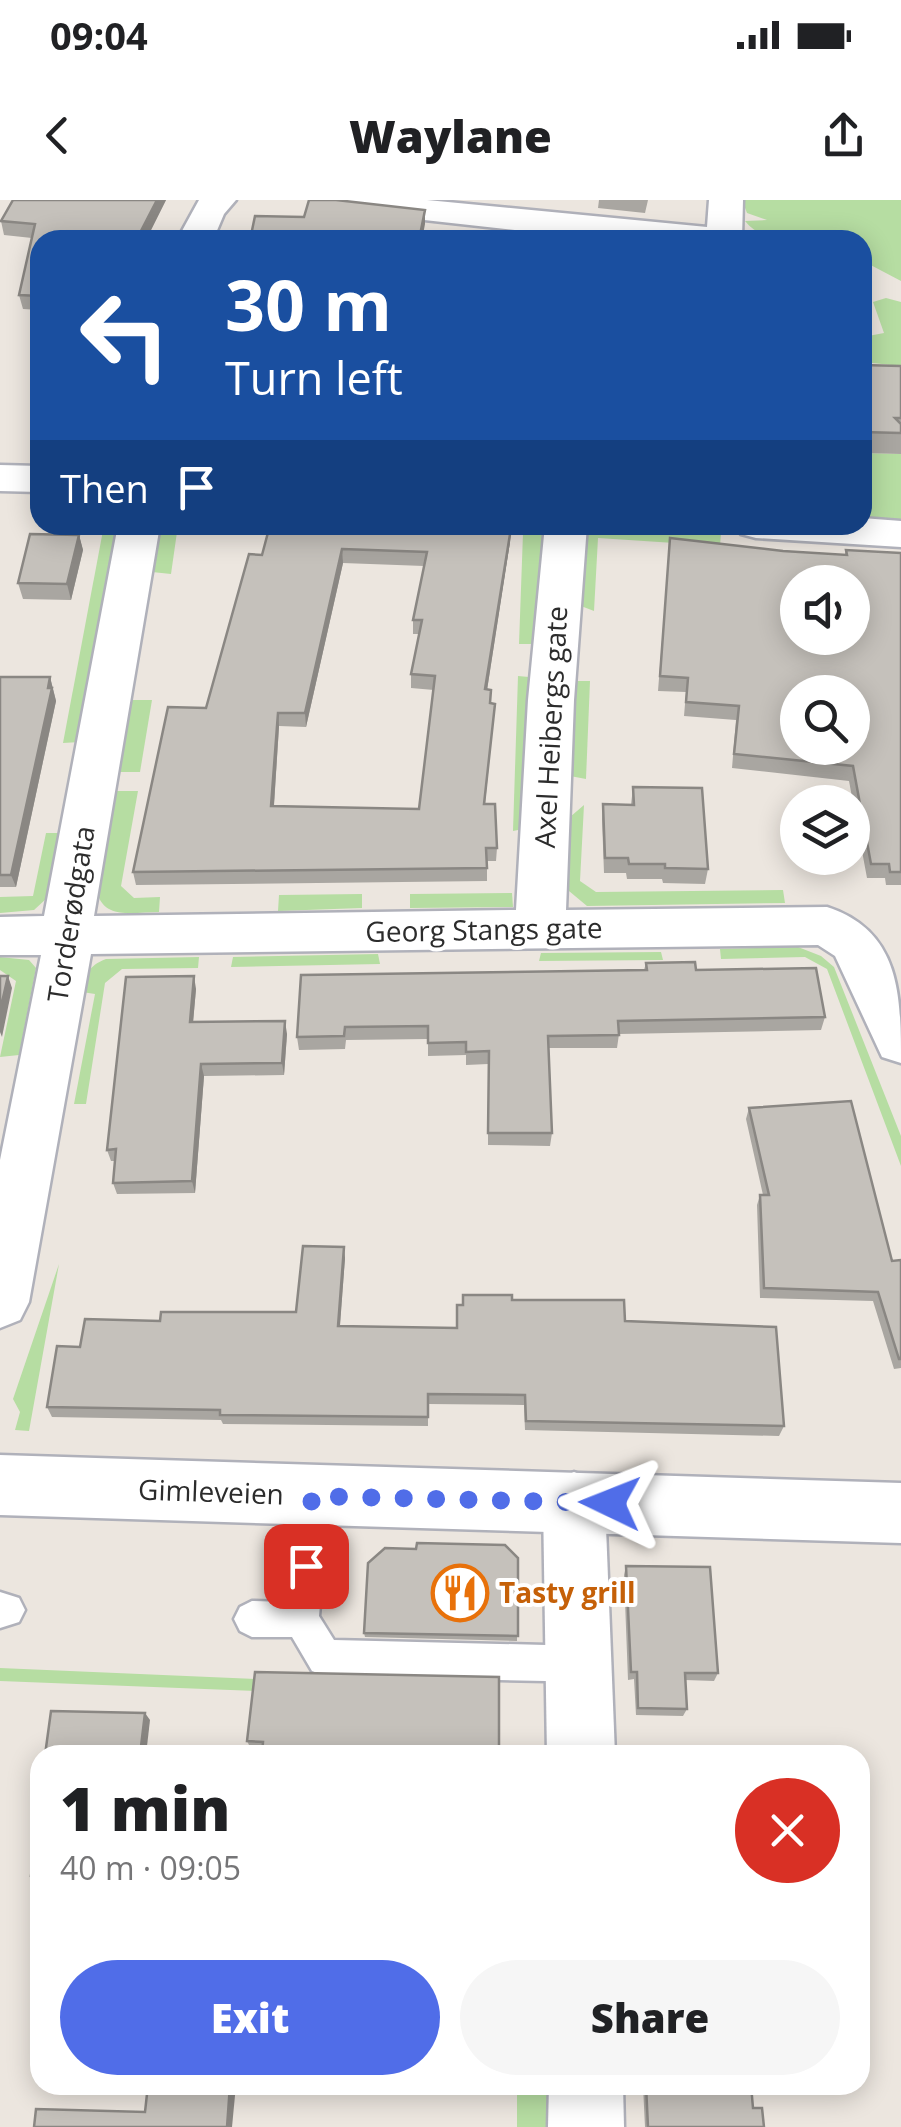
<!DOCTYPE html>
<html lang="en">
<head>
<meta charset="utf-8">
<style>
	body { margin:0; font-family:"Open Sans",sans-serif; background:#f6f6f6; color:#202124; height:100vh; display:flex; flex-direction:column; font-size:38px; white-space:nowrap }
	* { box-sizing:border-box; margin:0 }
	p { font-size:32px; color:#757577 }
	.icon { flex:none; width:55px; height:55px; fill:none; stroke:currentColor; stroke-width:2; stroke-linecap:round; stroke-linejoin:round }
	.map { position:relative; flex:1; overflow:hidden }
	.side { position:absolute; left:30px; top:1545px; width:840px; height:350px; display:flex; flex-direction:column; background:#fff; border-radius:30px; box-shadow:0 5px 25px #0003 }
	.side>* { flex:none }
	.hud { position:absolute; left:30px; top:30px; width:842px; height:305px; border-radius:30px; box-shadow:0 5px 25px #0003; background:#1a4fa0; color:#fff; overflow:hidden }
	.controls { position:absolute; left:780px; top:365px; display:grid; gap:20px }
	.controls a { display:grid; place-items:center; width:90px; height:90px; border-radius:50%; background:#fff; box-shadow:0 5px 25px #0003; font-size:50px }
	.pin { position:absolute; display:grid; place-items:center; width:85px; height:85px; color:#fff; margin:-42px; border-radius:20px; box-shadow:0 5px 15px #0006 }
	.me { position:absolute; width:110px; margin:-55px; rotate:272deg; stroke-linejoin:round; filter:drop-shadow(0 0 8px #0008) }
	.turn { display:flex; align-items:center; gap:35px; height:210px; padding:0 30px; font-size:45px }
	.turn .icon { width:130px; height:130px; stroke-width:2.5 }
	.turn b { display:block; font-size:70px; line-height:85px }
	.then { display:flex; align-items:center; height:95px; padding:0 30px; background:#0003; gap:20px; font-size:38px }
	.round { display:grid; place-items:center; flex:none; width:105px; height:105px; border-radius:52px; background:#f6f6f6 }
	.summary { display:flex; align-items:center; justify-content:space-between; height:170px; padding:0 30px }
	h1 { font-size:60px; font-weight:800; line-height:75px }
	.button { display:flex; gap:20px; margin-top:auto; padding:20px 30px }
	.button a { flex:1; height:115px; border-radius:60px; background:#506de8; color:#fff; font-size:40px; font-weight:800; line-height:115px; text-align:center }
	.button a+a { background:#f6f6f6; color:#202124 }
	.status { display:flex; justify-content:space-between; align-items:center; height:70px; padding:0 50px; background:#fff; direction:ltr }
	.status svg { height:28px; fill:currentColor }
	header { display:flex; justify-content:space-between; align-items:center; height:130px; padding:0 30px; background:#fff; font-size:45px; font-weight:800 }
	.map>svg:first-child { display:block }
</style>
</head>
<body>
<div class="status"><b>09:04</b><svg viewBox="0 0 49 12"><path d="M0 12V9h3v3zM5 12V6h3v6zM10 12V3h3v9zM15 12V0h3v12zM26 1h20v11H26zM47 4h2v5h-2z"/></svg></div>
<header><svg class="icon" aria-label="back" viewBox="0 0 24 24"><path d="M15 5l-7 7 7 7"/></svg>Waylane<svg class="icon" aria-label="share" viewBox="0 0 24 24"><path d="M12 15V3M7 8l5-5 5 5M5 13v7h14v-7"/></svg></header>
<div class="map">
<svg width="901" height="1927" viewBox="0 0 901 1927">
	<rect width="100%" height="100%" fill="#ece6df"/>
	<!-- green -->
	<g fill="#b6dda2">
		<path d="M742,0H901V81L863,61L862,40C828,40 769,52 745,21L767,20L747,13Z"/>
		<polygon points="886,98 901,102 901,166 863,162 863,137 884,133 873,102"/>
		<polygon points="862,253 901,254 901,323 863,320"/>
		<polygon points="104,325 121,325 80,542 63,543"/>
		<polygon points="161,325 178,325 171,374 152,372"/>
		<polygon points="400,325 545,327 536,444 519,444 523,333"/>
		<polygon points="610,325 721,333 720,346 598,338 594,411 581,406 583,334"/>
		<polygon points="518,476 529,477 523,629 513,631"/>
		<polygon points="568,481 590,481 586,579 570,576"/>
		<polygon points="131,500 152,500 140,572 119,572"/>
		<path d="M114,591H138L121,686L134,698L160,697L159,712C136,712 106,720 98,695Z"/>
		<polygon points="584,605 580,681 596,692 783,690 785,703 587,706 563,686 563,623"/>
		<polygon points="46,633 61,633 47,698 34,710 0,713 0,697 33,696"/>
		<polygon points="512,693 513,707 410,708 410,694"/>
		<polygon points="362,694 362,708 278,711 279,695"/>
		<polygon points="798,747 821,756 834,767 901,936 901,966 827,769 805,757 721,759 720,749"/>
		<polygon points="661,752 663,760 539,761 541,753"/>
		<polygon points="378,754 380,764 231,767 233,757"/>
		<polygon points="0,757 29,760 36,768 19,855 0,857 16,781 0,770"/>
		<path d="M199,757L198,768L122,769L105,783L86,904H74L95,794L82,792C86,774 88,766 106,759Z"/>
		<polygon points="59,1064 29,1231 15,1230 20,1212 13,1199"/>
		<polygon points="0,1468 257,1479 256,1491 0,1481"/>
		<polygon points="517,1885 550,1885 559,1927 517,1927"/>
	</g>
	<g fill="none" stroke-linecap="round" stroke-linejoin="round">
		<!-- service casing -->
		<g stroke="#b0b1ba" stroke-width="5">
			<g id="service">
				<polygon points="313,1280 325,1285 330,1296 319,1416 334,1440 546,1445 580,1440 593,1445 598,1458 593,1471 546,1481 325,1476 312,1471 292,1437 252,1437 240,1431 234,1419 240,1407 252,1401 285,1402 296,1296 301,1285"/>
				<polygon points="0,1392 19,1398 25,1410 19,1422 0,1428"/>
			</g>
		</g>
		<!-- minor casing -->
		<g stroke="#b0b1ba" stroke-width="5">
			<g id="minor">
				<polygon points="199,0 236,0 224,14 213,40 177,40"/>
				<polygon points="317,0 427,0 707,27 709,0 743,0 742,39 606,40 334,10 322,7"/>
				<polygon points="0,265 40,266 40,292 0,291"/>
				<polygon points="862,318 901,321 901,347 756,338 741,334 735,325 862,325"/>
				<path d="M118,325H160L94,716L516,710L528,500L545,325H587L574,500L566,710L827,707C901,731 901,796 901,863L882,857L835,756L818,745L91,754L29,1102L20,1120L0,1128V960L41,755H0V717L44,716Z"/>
				<polygon points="574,1272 596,1281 605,1302 615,1555 547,1555 543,1302 552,1281"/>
				<polygon points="549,1885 623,1885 624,1927 548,1927"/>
			</g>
		</g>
		<!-- secondary casing -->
		<g stroke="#b0b1ba" stroke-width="5">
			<polygon id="secondary" points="0,1255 901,1283 901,1343 0,1315"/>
		</g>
		<!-- service -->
		<use href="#service" fill="#fff" fill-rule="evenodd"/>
		<!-- minor -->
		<use href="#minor" fill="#fff" fill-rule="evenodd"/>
		<!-- secondary -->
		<use href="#secondary" fill="#fff" fill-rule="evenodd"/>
	</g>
	<!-- wall -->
	<g fill="#a9a6a1" fill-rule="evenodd">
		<polygon points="13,0 166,0 146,40 40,40 40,110 23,109 19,95 32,38 4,35 1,21"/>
		<polygon points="599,0 648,0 645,13 598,8"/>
		<polygon points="862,165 901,166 901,254 862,253"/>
		<path d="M270,325H486L510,342L487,490L491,503L495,504L485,604L497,648L496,661H487V681L136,685L133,672L206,508L262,355ZM343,363L424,366L413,420V434H419L411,474V488L434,490L419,609L274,606L279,526L306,527Z"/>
		<polygon points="79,335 83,350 71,400 23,399 18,383"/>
		<polygon points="670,338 783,351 845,355 846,350 901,353 901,685 886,685 885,678 867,678 849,581 732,568 736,520 684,516 686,492 658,491"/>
		<polygon points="0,477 50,477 56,501 16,687 0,687"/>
		<polygon points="633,587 708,669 705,684 663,683 662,679 627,679 626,673 604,673 602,619 603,604 631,605"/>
		<polygon points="646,763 696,770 825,817 821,830 619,834 617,848 548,848 552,933 550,946 488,945 488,864 466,865 466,855 428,856 428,839 346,840 345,849 299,850 297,837 301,775 644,770"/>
		<polygon points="196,789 193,822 287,834 284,875 204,876 195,993 117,994 113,983 115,961 111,961 107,950"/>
		<polygon points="749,908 892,1061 901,1060 901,1168 894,1169 873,1101 760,1098 757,1005 760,995 763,995 746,919"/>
		<polygon points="345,1058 340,1126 457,1128 512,1100 625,1121 784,1226 779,1236 525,1230 524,1205 428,1204 428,1226 223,1224 221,1220 52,1217 47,1207 80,1147 160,1121 296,1112"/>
		<polygon points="518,1358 517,1441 365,1437 364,1433"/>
		<polygon points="626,1366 718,1473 714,1481 685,1480 687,1509 683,1516 636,1515 634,1479 628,1480 624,1375"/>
		<polygon points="499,1477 263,1548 250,1547 247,1541"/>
		<polygon points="644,1885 751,1885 753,1908 764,1927 645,1927 643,1886"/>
	</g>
	<!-- shaded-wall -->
	<g fill="#8a8783">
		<polygon points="157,0 166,0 146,40 139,40 141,31"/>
		<polygon points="425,10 425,24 422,40 419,40"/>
		<polygon points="511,328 510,342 485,503 485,489"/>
		<polygon points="79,335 83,350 71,400 67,384"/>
		<polygon points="342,349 343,363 306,527 305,513"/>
		<polygon points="50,477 56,501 16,687 11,675"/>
		<polygon points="278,513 279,526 273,619 271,606"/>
		<polygon points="8,776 12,788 2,837 0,832 0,811"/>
		<polygon points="194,776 196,789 192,834 190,822"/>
		<polygon points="285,821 287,834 284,875 282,863"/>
		<polygon points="201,864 204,876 195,993 192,981"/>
		<polygon points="344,1047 345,1058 339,1137 338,1126"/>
		<polygon points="145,1513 150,1520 146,1555 140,1555"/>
		<polygon points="230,1885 236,1885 232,1927 227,1927"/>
	</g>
	<!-- building -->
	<g fill="#c5c1bb" stroke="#8a8783" stroke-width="2.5" fill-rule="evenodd">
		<polygon points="13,0 157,0 141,31 139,40 40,40 40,96 19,95 35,24 1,21"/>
		<polygon points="309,0 336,0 425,10 419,40 250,40 255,16 304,17"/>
		<polygon points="862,165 901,166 901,218 895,218 901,224 901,233 862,232"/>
		<path d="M270,325H484L511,328L485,489L491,490L490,503L495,504L484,604H495L497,648H486L487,668L133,672L168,507L206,508L249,354L262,355ZM342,349L427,352L413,420H422L411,474L435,476L419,609L271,606L278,513H305Z"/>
		<polygon points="30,334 79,335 67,384 18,383"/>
		<path d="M670,338L783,351L847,355L846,350L901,353V672H890L889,664H871L853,566L734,554L739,506L686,502L688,478L660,476ZM798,382H852V438H798ZM798,492H852V548H798Z"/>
		<polygon points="0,477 50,477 48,488 52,488 11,675 0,675"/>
		<polygon points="633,587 702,588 708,669 665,668 665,664 629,664 628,658 605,658 603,604 634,605"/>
		<polygon points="695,762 696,770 816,768 825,817 618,821 619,835 548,836 552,933 488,933 489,851 466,852 466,842 428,843 428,826 345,827 344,836 297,837 301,775 647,770 646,763"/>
		<polygon points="0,776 8,776 0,811"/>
		<polygon points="194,776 190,822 285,821 282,863 201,864 192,981 113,983 116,949 107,950 126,777"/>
		<polygon points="851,901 892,1061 901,1060 901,1159 899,1159 878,1092 764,1088 760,995 769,995 749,908"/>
		<polygon points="303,1046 344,1047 338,1126 457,1128 457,1105 463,1105 463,1095 512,1095 512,1100 624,1100 625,1121 776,1127 784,1226 526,1221 525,1195 428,1194 428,1217 220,1215 220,1210 47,1207 57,1146 80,1147 85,1119 160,1121 161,1112 296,1112"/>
		<polygon points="417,1343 505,1345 518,1358 518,1436 364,1433 368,1363 385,1348 416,1349"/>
		<polygon points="626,1366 710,1367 718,1473 685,1473 687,1509 638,1508 637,1472 631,1472"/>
		<polygon points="255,1472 499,1477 499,1555 262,1555 263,1542 247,1541"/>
		<polygon points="51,1511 145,1513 140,1555 45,1555"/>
		<polygon points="40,1587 40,1677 31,1676 35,1642 32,1642"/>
		<polygon points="148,1885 230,1885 227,1927 34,1927 36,1909 145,1912"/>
		<polygon points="646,1885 751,1885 753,1908 762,1908 764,1927 648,1927"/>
	</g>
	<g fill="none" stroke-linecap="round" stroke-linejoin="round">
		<!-- route -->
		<polyline stroke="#506de8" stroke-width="18" stroke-dasharray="0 32.4" points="306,1366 312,1296 610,1303"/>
	</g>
	<!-- icons -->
	<defs>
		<g id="restaurant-ring" transform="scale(2.875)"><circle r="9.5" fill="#fff" stroke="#e8710a" stroke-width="1.5"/><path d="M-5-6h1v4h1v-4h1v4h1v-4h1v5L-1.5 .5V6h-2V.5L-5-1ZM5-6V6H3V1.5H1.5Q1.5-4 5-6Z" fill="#e8710a"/></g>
	</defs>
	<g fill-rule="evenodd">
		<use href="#restaurant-ring" x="460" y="1393"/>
	</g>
	<g text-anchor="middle" stroke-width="8" stroke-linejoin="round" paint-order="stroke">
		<!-- street labels -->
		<g font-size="28" fill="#2c2c2c" stroke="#fff">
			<text transform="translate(551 527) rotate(-87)" y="10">Axel Heibergs gate</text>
			<text transform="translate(71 714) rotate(-81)" y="10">Torderødgata</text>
			<text transform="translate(484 730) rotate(-1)" y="10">Georg Stangs gate</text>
			<text transform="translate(211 1292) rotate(2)" y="10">Gimleveien</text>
		</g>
		<!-- food labels -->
		<g font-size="28" font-weight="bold" fill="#c56008" stroke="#fff" text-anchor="start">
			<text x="499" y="1403">Tasty grill</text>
		</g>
	</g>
</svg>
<div class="controls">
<a><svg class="icon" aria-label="sound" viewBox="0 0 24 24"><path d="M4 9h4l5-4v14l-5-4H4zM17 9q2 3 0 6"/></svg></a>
<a><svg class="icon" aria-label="search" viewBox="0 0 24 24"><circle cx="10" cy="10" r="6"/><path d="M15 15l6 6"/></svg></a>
<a><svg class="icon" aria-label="layers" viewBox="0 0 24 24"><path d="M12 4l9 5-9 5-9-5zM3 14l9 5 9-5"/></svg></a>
</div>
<div class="pin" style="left:306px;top:1366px;background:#d93025"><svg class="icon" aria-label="arrive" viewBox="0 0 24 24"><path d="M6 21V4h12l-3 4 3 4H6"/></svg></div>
<svg class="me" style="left:610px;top:1303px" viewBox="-20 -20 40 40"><path d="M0-17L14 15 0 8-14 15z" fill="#506de8" stroke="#fff" stroke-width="4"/></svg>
<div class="hud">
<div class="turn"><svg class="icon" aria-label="left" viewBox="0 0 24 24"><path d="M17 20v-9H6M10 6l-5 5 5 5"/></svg><div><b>30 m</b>Turn left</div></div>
<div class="then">Then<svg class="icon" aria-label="arrive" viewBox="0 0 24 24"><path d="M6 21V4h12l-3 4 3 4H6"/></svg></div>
</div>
<section class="side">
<div class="summary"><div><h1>1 min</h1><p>40 m · 09:05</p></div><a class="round" style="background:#d93025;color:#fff"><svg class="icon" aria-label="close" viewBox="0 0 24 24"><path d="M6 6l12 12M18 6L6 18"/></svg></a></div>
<div class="button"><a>Exit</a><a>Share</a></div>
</section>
</div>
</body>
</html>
